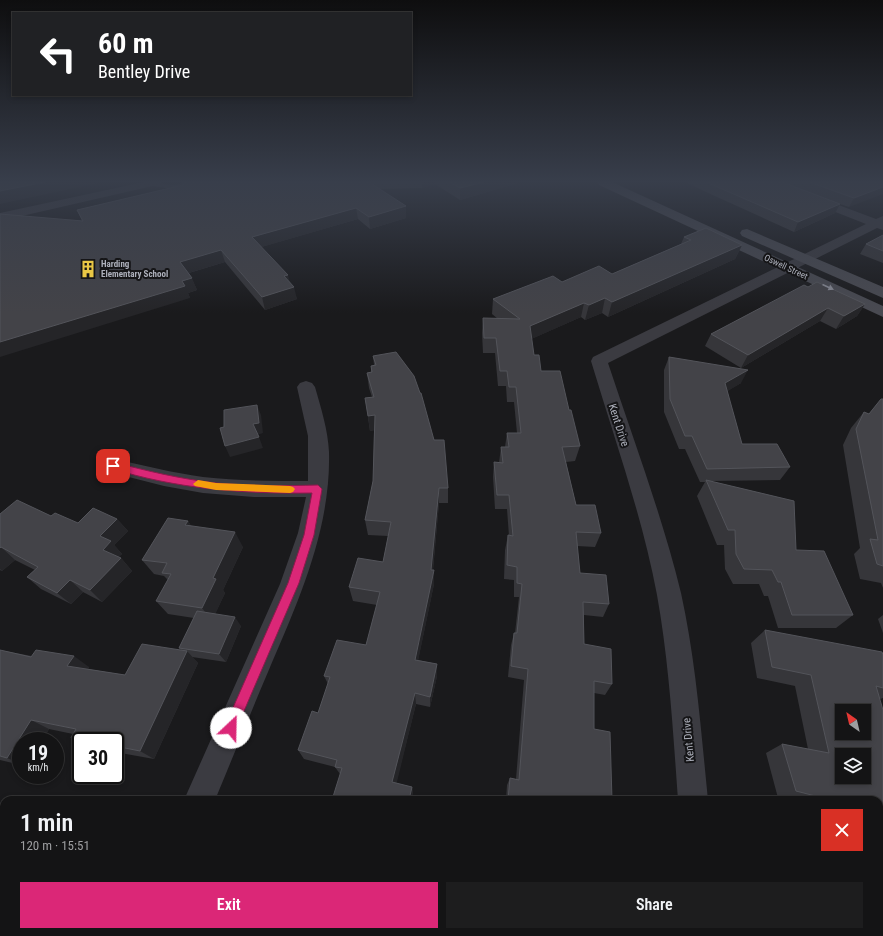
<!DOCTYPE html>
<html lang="en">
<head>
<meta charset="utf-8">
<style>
	body { margin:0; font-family:"Roboto Condensed",sans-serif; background:#1d1d1e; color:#f1f3f6; height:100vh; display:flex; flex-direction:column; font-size:15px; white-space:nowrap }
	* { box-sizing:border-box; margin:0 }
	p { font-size:13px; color:#9d9ea0 }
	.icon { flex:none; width:22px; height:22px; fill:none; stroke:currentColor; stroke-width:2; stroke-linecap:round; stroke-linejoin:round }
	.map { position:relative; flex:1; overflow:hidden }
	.sheet { position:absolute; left:0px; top:796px; width:883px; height:140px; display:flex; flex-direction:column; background:#141415; border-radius:12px 12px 0 0; box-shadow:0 2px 6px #0003,0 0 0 1px #333334 }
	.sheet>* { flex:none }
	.top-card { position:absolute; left:12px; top:12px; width:400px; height:84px; border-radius:0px; box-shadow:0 2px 6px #0003,0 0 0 1px #333334; background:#202124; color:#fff; overflow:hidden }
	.needle { width:26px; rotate:326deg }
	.fabs { position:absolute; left:835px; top:704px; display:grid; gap:8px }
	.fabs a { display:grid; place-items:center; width:36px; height:36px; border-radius:0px; background:#141415; box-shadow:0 2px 6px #0003,0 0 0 1px #333334; font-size:20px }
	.speed { position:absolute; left:12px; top:732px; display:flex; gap:8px; font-size:20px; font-weight:700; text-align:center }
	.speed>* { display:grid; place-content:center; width:52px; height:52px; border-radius:50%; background:#141415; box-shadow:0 2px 6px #0003,0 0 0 1px #333334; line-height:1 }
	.speed small { font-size:10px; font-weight:400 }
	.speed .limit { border:2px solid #111; border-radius:6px; background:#fff; color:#111 }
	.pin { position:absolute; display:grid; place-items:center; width:34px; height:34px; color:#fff; margin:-17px; border-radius:8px; box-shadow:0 2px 6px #0006 }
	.me { position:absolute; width:44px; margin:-22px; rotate:24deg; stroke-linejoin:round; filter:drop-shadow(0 0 3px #0008) }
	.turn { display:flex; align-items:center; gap:14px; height:84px; padding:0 20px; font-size:18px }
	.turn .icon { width:52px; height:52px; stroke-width:2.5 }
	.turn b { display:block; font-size:28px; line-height:34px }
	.round { display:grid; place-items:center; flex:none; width:42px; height:42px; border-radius:0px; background:#1d1d1e }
	.head { display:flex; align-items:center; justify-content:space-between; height:68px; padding:0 20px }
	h1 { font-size:24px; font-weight:600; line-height:30px }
	.primary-button { display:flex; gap:8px; margin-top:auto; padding:8px 20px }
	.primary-button a { flex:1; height:46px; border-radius:0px; background:#db2777; color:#fff; font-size:16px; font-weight:600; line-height:46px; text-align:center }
	.primary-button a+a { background:#1d1d1e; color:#f1f3f6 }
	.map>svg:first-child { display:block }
</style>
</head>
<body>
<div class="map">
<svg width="883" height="936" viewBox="0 0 883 936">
	<rect width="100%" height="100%" fill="#1a1a1c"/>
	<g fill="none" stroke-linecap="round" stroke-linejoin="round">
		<!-- service -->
		<polygon fill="#3b3b41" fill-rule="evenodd" points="148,182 173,185 191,182 200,182 173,189 146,185 146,183"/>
		<!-- minor -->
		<g fill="#3b3b41" fill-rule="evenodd">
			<polygon points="144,182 162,182 157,185 0,221 0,213"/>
			<path d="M763,182H777L876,219L883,216V230L877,228L608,363C633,439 662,515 681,593C696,661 701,731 708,800H678C673,731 669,662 657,595C642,515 614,438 591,361L593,357L866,224L764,184Z"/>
			<path d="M306,381L312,383L315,387C321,408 328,430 329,452C331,530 298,602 268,672C250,714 233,757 215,800H184L280,584L298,533L306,497H254L203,493L164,486L113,473L106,471L103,466L106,461L113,459C143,465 173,473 203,477C238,481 273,481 308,481V436L297,387L300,383Z"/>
			<polygon points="0,857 4,858 4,892 0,891"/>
			<polygon points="123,932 159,932 158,936 122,936"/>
			<rect x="686" y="932" width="36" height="4"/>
		</g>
		<!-- secondary -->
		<g fill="#494a51" fill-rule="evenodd">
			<polygon points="597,182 612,182 883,306 883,317 599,185"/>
			<polygon points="747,229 883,287 883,298 742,236 740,233 742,230"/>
		</g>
	</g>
	<!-- wall -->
	<g fill="#36363a">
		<polygon points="182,182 521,182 460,200 435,184 422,188 380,189 406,218 370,229 358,219 261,247 290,282 297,299 265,310 225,262 189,273 197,290 188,293 190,298 82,221 77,210 183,185"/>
		<polygon points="685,182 883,182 849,207 840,204 835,213 794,232 706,192"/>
		<polygon points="883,235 883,263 860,254 866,244"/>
		<polygon points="684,237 742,245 735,259 608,317 602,313 585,320 581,317 531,339 534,355 541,371 569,410 580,446 575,461 566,462 576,505 601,533 595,547 577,546 580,573 609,604 603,617 584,615 584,644 612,684 605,695 594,693 594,729 612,800 506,800 507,785 510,778 516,779 524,680 508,677 511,645 514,633 515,633 519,597 514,597 514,580 504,579 505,550 508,535 509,536 507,509 495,509 493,477 494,462 499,463 501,447 505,447 507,433 517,433 514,402 507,402 506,386 498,386 495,353 483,353 482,333 483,318 498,319 492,314 493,299 562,282 612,274 681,244"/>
		<polygon points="808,287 865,304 857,316 836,329 820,321 741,368 705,346 711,334"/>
		<polygon points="373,356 434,440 448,488 448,503 439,503 433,570 434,570 434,584 418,660 437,664 437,676 430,707 416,704 396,783 412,787 413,795 340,774 335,767 304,759 298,750 318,713 328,684 324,676 366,645 377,605 353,601 349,587 383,562 388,536 368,535 365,520 373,481 374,430 370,431 365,398 372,397 369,388 367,373 371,372 371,366 374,365"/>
		<polygon points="669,357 741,383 727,391 742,444 790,467 780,480 711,481 796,550 853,615 836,628 778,628 768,596 764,596 759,584 733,584 725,569 724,545 717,545 697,496 705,482 700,482 685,449 679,449 664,412 664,370"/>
		<polygon points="883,399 883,588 881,583 860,579 854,554 860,548 843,445 851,428 864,412 869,414"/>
		<polygon points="0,514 51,516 78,523 117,519 128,531 114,545 122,554 118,557 121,558 132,571 102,602 83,592 71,604 41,589 27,577 35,570 15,560 2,571 0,570"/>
		<polygon points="188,521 191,526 243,547 223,590 225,593 215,614 241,626 226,662 192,657 198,663 154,759 115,752 115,741 81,741 81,743 71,738 73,734 49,729 42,741 21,741 21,765 0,760 0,650 89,667 88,669 125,675 182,651 179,648 194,618 168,614 156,601 168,580 164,576 154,574 142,560"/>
		<polygon points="883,615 883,633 878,619"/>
		<polygon points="765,630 883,655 883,698 880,699 883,936 801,936 800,932 879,932 879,800 786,800 778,798 766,753 782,744 808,749 795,686 757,678 751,643"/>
	</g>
	<!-- shaded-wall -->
	<g fill="#252528">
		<polygon points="45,182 103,182 0,204 0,191"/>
		<polygon points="422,182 435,182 435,184 422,188"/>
		<polygon points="484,182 521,182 460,200 460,188"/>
		<polygon points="883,187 883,194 849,207 854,198"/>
		<polygon points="840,204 835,213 794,232 798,222"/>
		<polygon points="406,206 406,218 370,229 369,217"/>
		<polygon points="356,208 358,219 255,249 252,237"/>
		<polygon points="742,245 735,259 608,317 612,302"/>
		<polygon points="221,250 225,262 185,274 180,262"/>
		<polygon points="288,275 291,287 284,276"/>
		<polygon points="192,278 197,290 188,293 190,298 0,357 0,342"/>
		<polygon points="294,287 297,299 265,310 262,297"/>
		<polygon points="605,298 602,313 585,320 589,305"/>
		<polygon points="584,303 581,317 527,341 530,326"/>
		<polygon points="865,304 857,316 836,329 844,316"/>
		<polygon points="828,308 820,321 741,368 748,355"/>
		<polygon points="748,370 741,383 718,397 725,383"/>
		<polygon points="257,405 261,415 263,433 257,435 253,424"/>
		<polygon points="375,415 377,430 370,431 368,416"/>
		<polygon points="259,437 263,448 230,457 225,446"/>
		<polygon points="439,488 439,503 432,579 434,570 434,584 416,671 415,660 431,570"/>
		<polygon points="117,519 128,531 114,545 122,554 114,562 103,550 100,536"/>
		<polygon points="188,521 197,536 185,525"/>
		<polygon points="235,532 243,547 223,590 225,593 212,621 202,608 213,578"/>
		<polygon points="1,547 15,560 2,571 0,569 0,548"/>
		<polygon points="121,558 132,571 102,602 90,590"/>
		<polygon points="70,580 83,592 71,604 57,593"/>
		<polygon points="235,617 241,626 226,662 219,654"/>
		<polygon points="187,651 198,663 154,759 140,751"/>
		<polygon points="74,656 89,667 83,677 67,666"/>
		<polygon points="437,664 437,676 430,707 430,697"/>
		<polygon points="415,693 416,704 395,790 392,782"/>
		<polygon points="31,720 49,729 42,741 21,741 21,764 7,758"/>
		<polygon points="412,787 413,795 412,800 409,800"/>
		<polygon points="368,932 372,932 372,936 367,936"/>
	</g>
	<!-- building -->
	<g fill="#434348" stroke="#53545a" fill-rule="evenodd">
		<polygon points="0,182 45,182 0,191"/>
		<polygon points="182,182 369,182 406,206 369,217 356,208 252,237 288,275 284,276 294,287 262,297 221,250 180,262 192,278 182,281 185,286 0,342 0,214 83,221 77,210 183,185"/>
		<polygon points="449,182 484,182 460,188"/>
		<polygon points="706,182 782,182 840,204 798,222"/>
		<polygon points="809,182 883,182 883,187 854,198"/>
		<polygon points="706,228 742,245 612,302 605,298 589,305 584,303 530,326 534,355 539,355 541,371 560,371 569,410 571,410 580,446 562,447 576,505 595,505 601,533 576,532 580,573 606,575 609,604 583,602 584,644 611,649 612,684 594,681 594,729 610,732 612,800 508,800 510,778 519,780 528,669 511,666 514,633 517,633 522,584 517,583 517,567 507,565 508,535 513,536 509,495 497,495 494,462 503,463 501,447 509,447 507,433 521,433 516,387 509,387 507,371 500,371 496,338 484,338 483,318 520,319 493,299 553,276 562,282 599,266 612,274 691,240 684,237"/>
		<polygon points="883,235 883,251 866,244"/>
		<polygon points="817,282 865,304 844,316 828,308 748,355 711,334 804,285 808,287"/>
		<polygon points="396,352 414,376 420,393 421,393 434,440 444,440 448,488 439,488 431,570 434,570 415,660 437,664 430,697 415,693 392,782 412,787 409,800 332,800 342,768 335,767 337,760 298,750 312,711 318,713 330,677 324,676 337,640 366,645 380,592 349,587 358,558 383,562 391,522 365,520 373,481 375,415 368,416 365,398 374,397 367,373 372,372 371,366 376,365 373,356"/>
		<polygon points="669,357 748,370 725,383 742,444 777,444 790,467 707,469 692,436 685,436 670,399"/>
		<polygon points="881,399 883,399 883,566 877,564 870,539 878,540 856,429 864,412 869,414"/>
		<polygon points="257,405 259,423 253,424 259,437 225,446 220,428 224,427 224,410"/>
		<polygon points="706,480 794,501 796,550 824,551 853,615 792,615 781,582 778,582 772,570 744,569 736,554 735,530 728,530"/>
		<polygon points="17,500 51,516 55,513 78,523 93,508 117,519 100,536 111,541 103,550 121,558 90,590 70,580 57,593 27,577 38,567 1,547 0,548 0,514"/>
		<polygon points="168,518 188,521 185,525 235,532 213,578 216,579 202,608 156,601 171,574 162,573 167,563 142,560"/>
		<polygon points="197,611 235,617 219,654 179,648"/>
		<path d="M765,630L882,652L883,655V688L876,686L883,710V936H823L822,932H879V800H827V799L796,791L782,744L829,753L811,675L772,667ZM842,711H864V733H842ZM842,755H864V777H842Z"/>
		<polygon points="142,644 187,651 140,751 115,746 115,741 89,741 71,738 76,729 31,720 7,758 0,756 0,650 31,657 36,650 74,656 67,666 125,675"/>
		<polygon points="282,796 296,800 280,800"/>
		<polygon points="281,932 368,932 367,936 279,936"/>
		<polygon points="455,932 556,932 556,936 454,936"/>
	</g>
	<!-- one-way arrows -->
	<defs><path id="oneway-solid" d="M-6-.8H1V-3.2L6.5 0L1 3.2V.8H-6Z"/></defs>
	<use fill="#8a8c96" href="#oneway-solid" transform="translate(828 287) rotate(24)"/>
	<!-- sky -->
	<linearGradient id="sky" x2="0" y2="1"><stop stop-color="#0e0e0f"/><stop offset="0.58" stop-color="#383e4b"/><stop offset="1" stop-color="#383e4b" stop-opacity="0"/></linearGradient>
	<rect width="883" height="313" fill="url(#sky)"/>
	<!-- route -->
	<path fill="#db2777" stroke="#8e194d" d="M113,462C147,471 181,479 216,483C250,486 284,486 318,485L322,489L314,535L299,583L235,732L231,734L226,732L224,728L288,583L304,535L312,493C244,494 176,489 110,468L108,466Z"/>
	<!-- slow -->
	<polygon fill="#f59e0b" points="198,480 216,483 290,486 293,487 295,489 293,492 290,493 216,490 195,486 193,484"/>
	<!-- icons -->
	<defs>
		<g id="building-bare" transform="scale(1.38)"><path d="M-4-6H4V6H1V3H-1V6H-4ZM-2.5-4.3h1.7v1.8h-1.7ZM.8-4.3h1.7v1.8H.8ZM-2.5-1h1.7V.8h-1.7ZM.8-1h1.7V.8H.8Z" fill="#e9c745" stroke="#151517" stroke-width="2.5" paint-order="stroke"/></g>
	</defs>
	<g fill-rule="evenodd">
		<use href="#building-bare" x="88" y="269"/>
	</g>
	<g text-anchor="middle" stroke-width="4" stroke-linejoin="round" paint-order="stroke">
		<!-- far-poi labels -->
		<g font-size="9" font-weight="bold" fill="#adb0bb" stroke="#151517" text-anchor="start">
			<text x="101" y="267">Harding<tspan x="101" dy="10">Elementary School</tspan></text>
		</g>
		<!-- far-street labels -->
		<g font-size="9" fill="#adb0bb" stroke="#151517">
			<text transform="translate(786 267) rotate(25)" y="3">Oswell Street</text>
		</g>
		<!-- street labels -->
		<g font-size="11" fill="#adb0bb" stroke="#151517">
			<text transform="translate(619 425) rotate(72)" y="4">Kent Drive</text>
			<text transform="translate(688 740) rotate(-95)" y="4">Kent Drive</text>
		</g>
	</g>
</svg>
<div class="fabs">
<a><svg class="needle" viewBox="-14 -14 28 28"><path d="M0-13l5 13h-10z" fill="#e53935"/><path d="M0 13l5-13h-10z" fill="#9d9ea0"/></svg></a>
<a><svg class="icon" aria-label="layers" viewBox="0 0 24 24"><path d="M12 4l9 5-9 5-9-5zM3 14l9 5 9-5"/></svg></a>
</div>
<div class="speed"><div>19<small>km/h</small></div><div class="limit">30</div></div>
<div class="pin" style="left:113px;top:466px;background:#d93025"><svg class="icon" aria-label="arrive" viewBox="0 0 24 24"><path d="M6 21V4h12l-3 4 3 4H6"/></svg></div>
<svg class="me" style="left:231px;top:728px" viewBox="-20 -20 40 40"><circle r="19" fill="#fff"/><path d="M0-13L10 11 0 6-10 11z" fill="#db2777"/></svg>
<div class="top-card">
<div class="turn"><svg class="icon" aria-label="left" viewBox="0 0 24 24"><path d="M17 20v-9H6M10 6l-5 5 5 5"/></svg><div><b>60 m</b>Bentley Drive</div></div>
</div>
<section class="sheet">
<div class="head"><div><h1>1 min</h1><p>120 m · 15:51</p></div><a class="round" style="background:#d93025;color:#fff"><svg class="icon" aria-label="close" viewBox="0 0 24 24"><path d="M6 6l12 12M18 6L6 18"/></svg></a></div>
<div class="primary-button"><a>Exit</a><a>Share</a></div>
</section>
</div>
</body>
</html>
